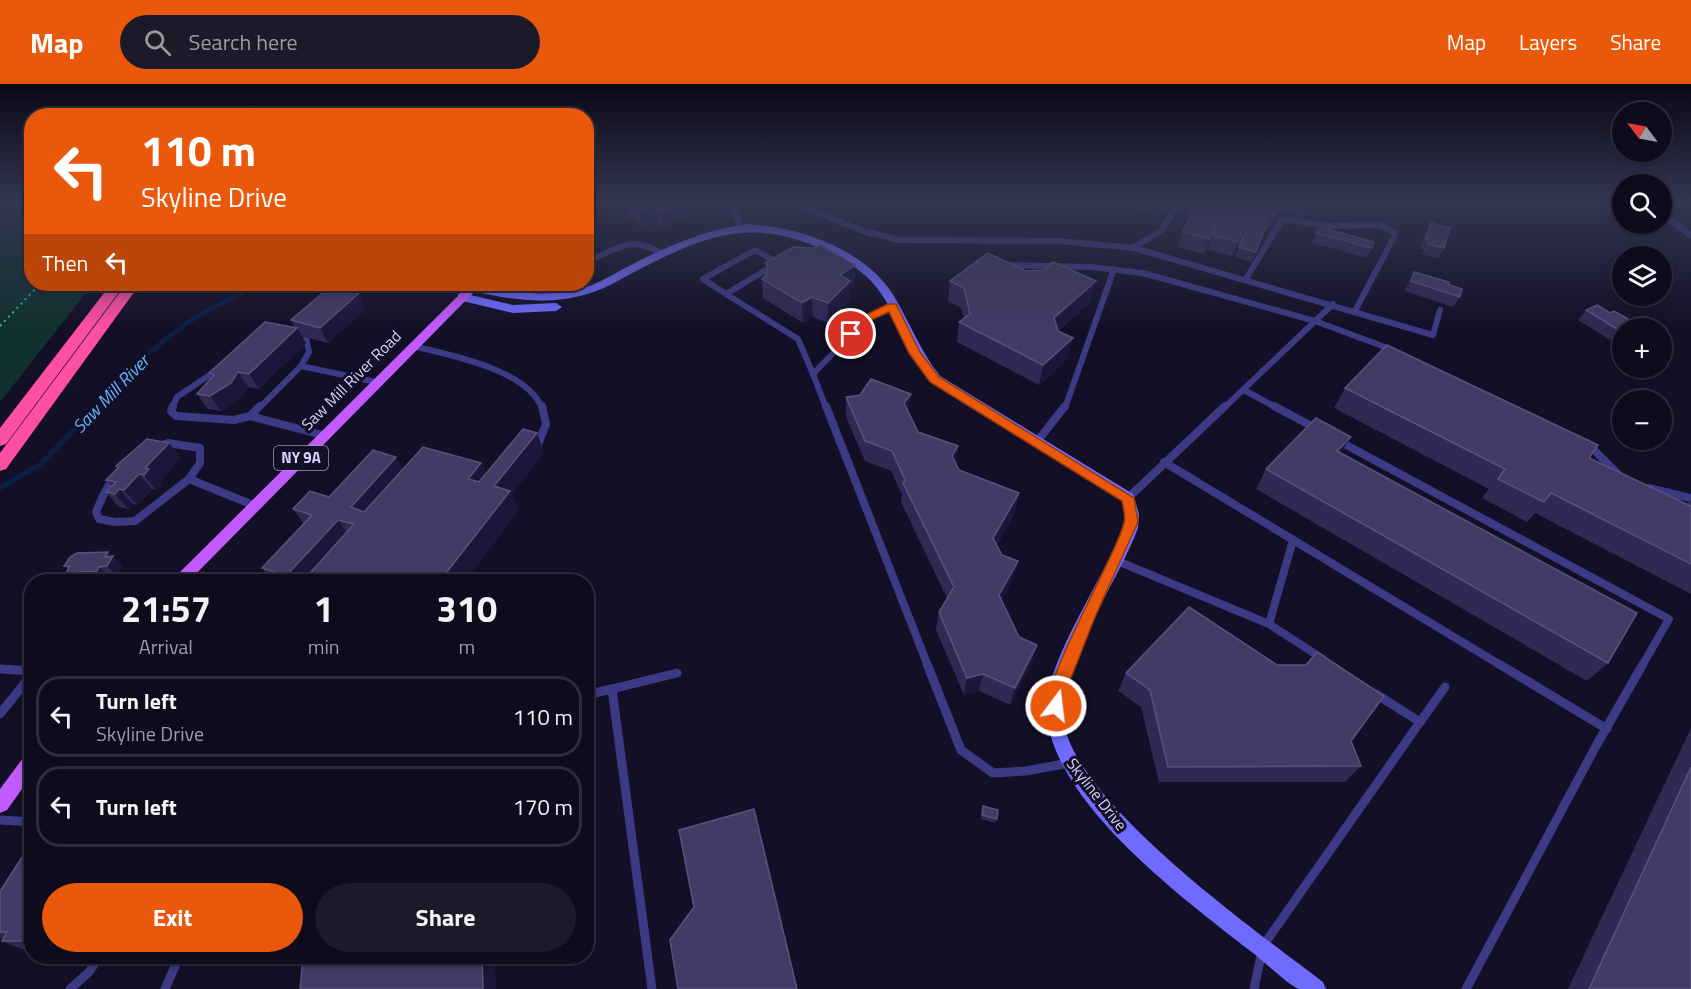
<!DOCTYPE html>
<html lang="en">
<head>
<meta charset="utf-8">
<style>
	body { margin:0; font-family:"Titillium Web",sans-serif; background:#1c1929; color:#f1f3f6; height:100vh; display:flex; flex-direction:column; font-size:22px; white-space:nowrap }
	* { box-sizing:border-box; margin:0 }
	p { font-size:20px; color:#9b9ba3 }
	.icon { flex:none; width:33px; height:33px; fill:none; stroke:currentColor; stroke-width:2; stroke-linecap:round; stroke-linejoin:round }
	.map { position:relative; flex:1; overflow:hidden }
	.details { position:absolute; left:24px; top:490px; width:570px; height:390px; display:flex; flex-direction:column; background:#0e0b1c; border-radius:24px; box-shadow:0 3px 9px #0003,0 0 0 2px #2e2b3b }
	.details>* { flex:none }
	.guide { position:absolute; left:24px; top:24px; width:570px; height:183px; border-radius:24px; box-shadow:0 3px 9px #0003,0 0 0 2px #2e2b3b; background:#ea580c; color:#fff; overflow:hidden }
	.needle { width:39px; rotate:302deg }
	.fabs { position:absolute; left:1612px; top:18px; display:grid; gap:12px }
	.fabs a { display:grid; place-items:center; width:60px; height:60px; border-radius:50%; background:#0e0b1c; box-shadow:0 3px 9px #0003,0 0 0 2px #2e2b3b; font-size:30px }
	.pin { position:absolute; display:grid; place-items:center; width:51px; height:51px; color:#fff; margin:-26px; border:3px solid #fff; border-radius:50%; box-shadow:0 2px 6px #0007 }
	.me { position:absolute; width:66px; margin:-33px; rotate:15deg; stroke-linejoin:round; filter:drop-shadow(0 0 4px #0008) }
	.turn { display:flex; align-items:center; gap:21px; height:126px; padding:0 18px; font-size:27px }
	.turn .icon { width:78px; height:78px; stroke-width:2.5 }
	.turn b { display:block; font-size:42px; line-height:51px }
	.then { display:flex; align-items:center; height:57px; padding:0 18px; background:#0003; gap:12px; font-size:22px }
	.eta { display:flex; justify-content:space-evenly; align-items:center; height:102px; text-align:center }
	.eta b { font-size:36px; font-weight:700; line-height:42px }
	.cta { display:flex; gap:12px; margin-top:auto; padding:12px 18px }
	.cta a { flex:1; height:69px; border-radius:36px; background:#ea580c; color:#fff; font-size:24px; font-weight:700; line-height:69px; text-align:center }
	.cta a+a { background:#1c1929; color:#f1f3f6 }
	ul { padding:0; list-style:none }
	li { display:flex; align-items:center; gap:18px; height:81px; margin:0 12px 9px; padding:0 6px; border:3px solid #2e2b3b; border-radius:24px }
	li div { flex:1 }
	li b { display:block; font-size:22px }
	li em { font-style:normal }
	header { display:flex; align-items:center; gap:36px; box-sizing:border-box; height:84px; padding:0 30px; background:#ea580c; color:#fff }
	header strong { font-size:28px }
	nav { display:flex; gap:33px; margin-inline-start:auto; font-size:21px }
	.search { width:420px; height:54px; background:#1c1929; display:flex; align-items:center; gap:15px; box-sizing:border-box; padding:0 21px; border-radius:33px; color:#9b9ba3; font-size:22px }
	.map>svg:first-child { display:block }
</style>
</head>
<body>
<header>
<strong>Map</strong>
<div class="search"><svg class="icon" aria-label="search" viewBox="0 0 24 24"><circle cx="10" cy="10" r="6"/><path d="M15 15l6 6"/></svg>Search here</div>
<nav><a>Map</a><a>Layers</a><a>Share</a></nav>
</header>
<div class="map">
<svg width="1691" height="905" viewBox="0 0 1691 905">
	<rect width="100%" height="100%" fill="#130f26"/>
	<!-- green -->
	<polygon fill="#12302f" points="0,118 31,118 32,200 93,200 0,318"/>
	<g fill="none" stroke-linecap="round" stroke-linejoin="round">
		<!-- stream-far1 -->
		<path stroke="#0a1f44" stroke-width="4.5" d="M96,324C127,288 159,257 199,231C218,220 239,213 256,200"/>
		<!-- stream -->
		<polyline stroke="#0a1f44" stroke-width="5" points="0,404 41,380 97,322"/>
		<!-- path -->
		<polyline stroke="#2fb8b0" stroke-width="2" stroke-dasharray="2 4" stroke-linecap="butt" points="0,242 40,200"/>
		<!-- lane-far2 -->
		<g stroke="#3d3a85" stroke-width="6">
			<polyline points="730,118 741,143"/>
			<polyline points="792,118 863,147 899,156 1059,157 1134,164 1433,251 1440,226"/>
			<polyline points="1132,164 1161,147 1179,118"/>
			<polygon points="755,166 778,179 726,210 703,195"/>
			<path d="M586,178C617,165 631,150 662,170"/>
			<polyline points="1006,181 1091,183 1143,189 1315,237 1393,266"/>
			<polyline points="1246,195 1282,135 1329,142 1380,141 1395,149 1394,153 1355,227"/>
			<polyline points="726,210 798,255 813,290"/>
			<polyline points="340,211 359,200"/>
			<path d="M413,262C450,271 526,285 542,324"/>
			<polyline points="301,282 309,268 306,253"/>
			<polyline points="1244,306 1277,324"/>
			<polyline points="172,324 177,313 217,286"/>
			<polyline points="259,324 301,282 376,298"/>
			<polyline points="826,324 813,290 867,234 892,222"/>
			<polyline points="1065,324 1114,185"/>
			<polyline points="1224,324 1333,220"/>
		</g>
		<!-- lane-far1 -->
		<g stroke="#3d3a85" stroke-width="8">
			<polyline points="173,322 171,327 176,332 234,336 250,332"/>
			<polyline points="260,322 250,332 323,351"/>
			<polyline points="826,322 928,582"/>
			<polyline points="1274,322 1319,346"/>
			<polyline points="1337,356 1669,535 1642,582"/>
			<path d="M168,359L200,364V379L189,395L135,437L115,438L99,435L96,428C110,391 129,369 168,359Z"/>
			<polyline points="1036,359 1065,322"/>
			<polyline points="1587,359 1619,391"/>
			<polyline points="537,363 546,340 542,322"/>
			<polyline points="1164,378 1502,582"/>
			<polyline points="189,395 253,421"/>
			<polyline points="1649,404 1691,414"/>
			<polyline points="1128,414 1225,322"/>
			<polyline points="1115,476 1269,540 1323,575"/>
			<polyline points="1269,540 1293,456"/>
		</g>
		<!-- lane -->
		<g stroke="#3d3a85" stroke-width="9">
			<polyline points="927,580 961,666 993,689 1026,687 1069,679"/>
			<polyline points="1499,580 1607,645"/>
			<polyline points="0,585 32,587"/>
			<polyline points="612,605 677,589"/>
			<polyline points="586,611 612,605 652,905"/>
			<polyline points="0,630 32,590"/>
			<polyline points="1420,638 1445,603"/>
			<polyline points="0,736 32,738"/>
			<polyline points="70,905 89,888 99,873"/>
			<polyline points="165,905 179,873"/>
			<polyline points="1254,905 1263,862 1420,638 1376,610"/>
			<polyline points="1466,905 1596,662 1643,580"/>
		</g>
		<!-- street -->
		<polygon fill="#3d3a85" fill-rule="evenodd" points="1662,127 1691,147 1691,155 1662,135"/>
		<!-- secondary -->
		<g fill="#6f6bff" fill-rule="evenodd">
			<path d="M747,140C800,143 865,165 894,212C910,239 920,267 940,292L1133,410L1139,430L1138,444C1116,502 1070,561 1063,624C1055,706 1262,851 1323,898L1326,905C1319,905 1307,905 1299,905C1290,902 1262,876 1253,869C1186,817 1076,735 1051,653C1049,646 1045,639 1045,631C1047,573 1102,499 1123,444L1125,430L1122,417L930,298C907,267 894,218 867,193C852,179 830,169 812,161C746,134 698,155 638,186C619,196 602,207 580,212C544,221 508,215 472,207L466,203L472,200C507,207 542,214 577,206C597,201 613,190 631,181C669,161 705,146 747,140Z"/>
			<polygon points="462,209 513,221 556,219 562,223 556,227 513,229 458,216 458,210"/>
		</g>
		<!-- primary -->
		<g fill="#c25bff" fill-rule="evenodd">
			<polygon points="470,200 482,200 188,498 170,498"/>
			<polygon points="32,668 32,691 7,726 0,729 0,705 26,670"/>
		</g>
		<!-- highway -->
		<g fill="#ff4fa3" fill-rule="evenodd">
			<polygon points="111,200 125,200 6,360 0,362 0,344"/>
			<polygon points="126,200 140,200 6,385 0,387 0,369"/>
		</g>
	</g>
	<!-- wall -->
	<g fill="#312854">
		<polygon points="624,118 703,118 698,120 699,128 664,143 656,138 642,143 627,131"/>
		<polygon points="1140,118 1172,118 1168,128 1161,126 1158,132 1143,128 1144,126 1138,124"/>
		<polygon points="1197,118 1311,118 1304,133 1272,124 1271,126 1276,127 1268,147 1265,146 1252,178 1235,173 1248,141 1246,141 1232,172 1208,166 1212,153 1204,170 1178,163 1183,148"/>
		<polygon points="1431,139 1444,164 1438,174 1422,170 1424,166 1420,165 1426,149"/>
		<polygon points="1319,143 1372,164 1367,174 1312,159"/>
		<polygon points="765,179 855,201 850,204 850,216 828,239 813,233 803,239 763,214 762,195 766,192"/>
		<polygon points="1414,188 1449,201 1460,213 1453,223 1405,207 1409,198"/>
		<polygon points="950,197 1091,217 1058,247 1068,274 1039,301 957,258 959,238 964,234 961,224 948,217"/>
		<polygon points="366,224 328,259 301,252 306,259 259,305 248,303 241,314 221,327 208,325 197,310 212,293 209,289 295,244 291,236"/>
		<polygon points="1586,226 1610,229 1623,244 1623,264 1578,236"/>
		<polygon points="1345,304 1589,374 1687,420 1691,416 1691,510 1535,429 1527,438 1482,414 1489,405 1334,324"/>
		<polygon points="846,313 909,329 918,348 958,362 956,380 959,386 1019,409 1015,428 997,460 1002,471 1018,477 1013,495 1001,517 1019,553 1037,561 1032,579 1010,621 979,607 964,611 936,546 939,528 947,514 901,418 902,411 891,387 865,377 846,333"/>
		<polygon points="544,368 512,410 519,426 464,498 273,498 262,484 304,440 293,425 329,413 403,385 481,379 486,390"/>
		<polygon points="1341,370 1608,579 1587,597 1256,405 1266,385"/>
		<polygon points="181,374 160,397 162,400 156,406 152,405 137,421 133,420 128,425 119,423 106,408 112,402 106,396 118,384 116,382"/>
		<polygon points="108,468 122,482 117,492 109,492 107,497 75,498 66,489 68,485 64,482"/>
		<polygon points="1126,589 1351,657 1361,682 1345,698 1159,698 1141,623 1118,607"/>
		<polygon points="1691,644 1691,905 1568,905"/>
		<polygon points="983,722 997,735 995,739 981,735"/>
		<polygon points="32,764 32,866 24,866 2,857 3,855 0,854 0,807"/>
	</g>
	<!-- shaded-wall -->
	<g fill="#1d163a">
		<polygon points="687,118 703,118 698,120 699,128 664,143 661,128"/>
		<polygon points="1227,118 1223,128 1204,170 1209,155"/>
		<polygon points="653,123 656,138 642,143 639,128"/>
		<polygon points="1252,126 1246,141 1232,172 1238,158"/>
		<polygon points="855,181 855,201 850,204 850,216 828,239 828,219 840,191"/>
		<polygon points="1096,197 1091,217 1049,254 1054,234"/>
		<polygon points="359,209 366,224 328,259 320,244"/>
		<polygon points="812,213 813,233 803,239 802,219"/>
		<polygon points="297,244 306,259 259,305 249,290"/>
		<polygon points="1073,254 1068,274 1039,301 1043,281"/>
		<polygon points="238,288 248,303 241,314 221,327 210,312"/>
		<polygon points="911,310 909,330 904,319"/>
		<polygon points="537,349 544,368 512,410 519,426 464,498 439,498 494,402"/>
		<polygon points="1351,353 1339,372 1337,367"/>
		<polygon points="169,359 181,374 160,397 162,400 156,406 144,391 145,384"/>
		<polygon points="958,362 956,382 952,372"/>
		<polygon points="396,373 407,392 363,442 351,423"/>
		<polygon points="481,379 490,399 477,414 468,395"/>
		<polygon points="139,390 152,405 137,421 124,406"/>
		<polygon points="119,405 133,420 128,425 115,410"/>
		<polygon points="1019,409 1015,428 989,472 993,454"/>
		<polygon points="338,436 351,455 312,498 291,498 286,492"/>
		<polygon points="108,468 122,482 117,492 107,482 105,473"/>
		<polygon points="1018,477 1013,495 995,530 999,511"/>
		<polygon points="99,483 109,492 107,497 97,487"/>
		<polygon points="1037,561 1032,579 1010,621 1015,604"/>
		<polygon points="983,590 979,607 964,611 967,594"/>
		<polygon points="482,873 495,873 496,905 483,905"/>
	</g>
	<!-- building -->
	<g fill="#433a66" stroke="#5a527e" stroke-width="1.5">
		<polygon points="626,118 687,118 661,128 653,123 639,128"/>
		<polygon points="1146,118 1163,118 1161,122"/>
		<polygon points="1197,118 1227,118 1209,155 1183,148"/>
		<polygon points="1229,118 1268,118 1274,119 1271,126 1276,127 1274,132 1252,126 1238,158 1213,151"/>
		<polygon points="1252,132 1268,136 1256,168 1239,163"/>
		<polygon points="1431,139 1450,144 1444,164 1428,160 1429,156 1426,155"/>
		<polygon points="1319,143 1374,158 1372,164 1316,149"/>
		<polygon points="820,161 855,181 840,191 850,197 828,219 812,213 802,219 762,195 766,192 768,181 765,179 793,163 815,164"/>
		<polygon points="988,169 1026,187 1044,186 1053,178 1096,197 1054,234 1058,247 1073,254 1043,281 959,238 970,230 964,204 950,197"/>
		<polygon points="1414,188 1449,198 1449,201 1462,205 1460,213 1411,197"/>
		<polygon points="331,202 359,209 320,244 291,236"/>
		<polygon points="1597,221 1610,229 1614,227 1644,244 1623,244 1623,249 1586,226"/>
		<polygon points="265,238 297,244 249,290 238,288 231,299 210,312 197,310 214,291 209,289"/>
		<polygon points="1387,261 1598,361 1589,374 1691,422 1691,480 1551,409 1544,418 1498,395 1505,385 1345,304"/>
		<polygon points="871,295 911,310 904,319 918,348 958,362 952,372 959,386 1019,409 993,454 1002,471 1018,477 999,511 1019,553 1037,561 1015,604 983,590 967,594 939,528 954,503 903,399 905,396 892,367 865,357 846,313 860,311"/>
		<polygon points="1316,334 1351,353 1337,367 1637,529 1608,579 1266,385"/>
		<polygon points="523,345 537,349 494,402 510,407 439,498 302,498 354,440 338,436 286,492 262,484 312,431 293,425 310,407 329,413 373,366 396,373 351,423 364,428 423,363 481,379 468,395 479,398"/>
		<polygon points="147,355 169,359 145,384 149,385 144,391 139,390 124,406 119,405 115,410 106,408 116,398 106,396 119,383 116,382"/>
		<polygon points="108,468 105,473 113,472 107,482 99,483 97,487 66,489 70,482 64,482 70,473 77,469"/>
		<polygon points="59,495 58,498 39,498 40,498"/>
		<polygon points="1189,523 1277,581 1306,581 1317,568 1384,612 1351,657 1361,682 1168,683 1150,606 1126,589"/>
		<polygon points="1691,683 1691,905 1589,905"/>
		<polygon points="983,722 998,726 997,735 982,731"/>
		<polygon points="754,725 797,905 678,905 670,856 694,823 679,746"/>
		<polygon points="28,764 32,764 32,857 2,857 7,848 0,848 0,807"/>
		<polygon points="303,873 482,873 483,905 300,905"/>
	</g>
	<!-- sky -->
	<linearGradient id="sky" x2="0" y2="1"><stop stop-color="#0a0815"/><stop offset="0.48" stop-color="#333752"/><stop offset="1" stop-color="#333752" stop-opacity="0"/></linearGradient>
	<rect width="1691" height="244" fill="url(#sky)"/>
	<!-- route -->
	<path fill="#ea580c" stroke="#983908" stroke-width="1.5" d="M888,220H896L920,268L939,293L1134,414L1138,438L1095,533L1065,609L1061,627H1050C1038,600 1116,474 1124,439C1126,433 1123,423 1122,417L930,298L909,269L889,228L871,236L855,253H847V248L863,232Z"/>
	<g text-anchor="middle" stroke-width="6" stroke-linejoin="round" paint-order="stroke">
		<!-- shield labels -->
		<rect fill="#130f26" stroke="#9e99be" stroke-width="1.5" x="274" y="362" width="54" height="24" rx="4.5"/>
		<g font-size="15" font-weight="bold" fill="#d9d4ff">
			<text x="301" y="379">NY 9A</text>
		</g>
		<!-- street labels -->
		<g font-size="16" fill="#d9d4ff" stroke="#130f26">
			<text transform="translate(351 296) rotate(-45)" y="6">Saw Mill River Road</text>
			<text transform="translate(1097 710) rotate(52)" y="6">Skyline Drive</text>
		</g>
		<!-- water labels -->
		<g font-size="18" font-style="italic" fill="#62b6ff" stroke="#130f26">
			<text transform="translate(111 310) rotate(-46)" y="6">Saw Mill River</text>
		</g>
	</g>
</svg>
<div class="fabs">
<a><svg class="needle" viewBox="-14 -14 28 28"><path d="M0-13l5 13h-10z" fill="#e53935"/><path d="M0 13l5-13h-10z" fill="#9b9ba3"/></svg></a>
<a><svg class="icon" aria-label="search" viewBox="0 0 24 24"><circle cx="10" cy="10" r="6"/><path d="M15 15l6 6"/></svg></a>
<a><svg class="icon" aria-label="layers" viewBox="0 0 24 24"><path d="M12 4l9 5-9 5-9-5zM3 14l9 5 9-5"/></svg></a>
<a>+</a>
<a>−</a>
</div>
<div class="pin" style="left:851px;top:250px;background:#d93025"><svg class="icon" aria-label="arrive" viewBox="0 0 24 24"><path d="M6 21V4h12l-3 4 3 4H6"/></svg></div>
<svg class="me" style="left:1056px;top:622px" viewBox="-20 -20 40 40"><circle r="17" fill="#ea580c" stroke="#fff" stroke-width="3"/><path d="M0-11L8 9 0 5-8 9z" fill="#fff"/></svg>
<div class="guide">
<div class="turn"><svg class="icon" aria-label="left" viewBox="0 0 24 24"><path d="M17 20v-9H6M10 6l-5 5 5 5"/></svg><div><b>110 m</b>Skyline Drive</div></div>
<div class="then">Then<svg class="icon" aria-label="left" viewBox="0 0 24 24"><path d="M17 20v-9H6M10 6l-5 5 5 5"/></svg></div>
</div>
<section class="details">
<div class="eta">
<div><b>21:57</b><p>Arrival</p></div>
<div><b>1</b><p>min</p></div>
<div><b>310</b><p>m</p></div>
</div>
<ul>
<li><svg class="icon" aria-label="left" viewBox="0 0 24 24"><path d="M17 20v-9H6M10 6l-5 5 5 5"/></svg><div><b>Turn left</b><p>Skyline Drive</p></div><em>110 m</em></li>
<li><svg class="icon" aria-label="left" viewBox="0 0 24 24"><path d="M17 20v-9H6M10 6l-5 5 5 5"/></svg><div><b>Turn left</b></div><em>170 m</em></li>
</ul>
<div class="cta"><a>Exit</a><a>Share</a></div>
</section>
</div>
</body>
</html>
